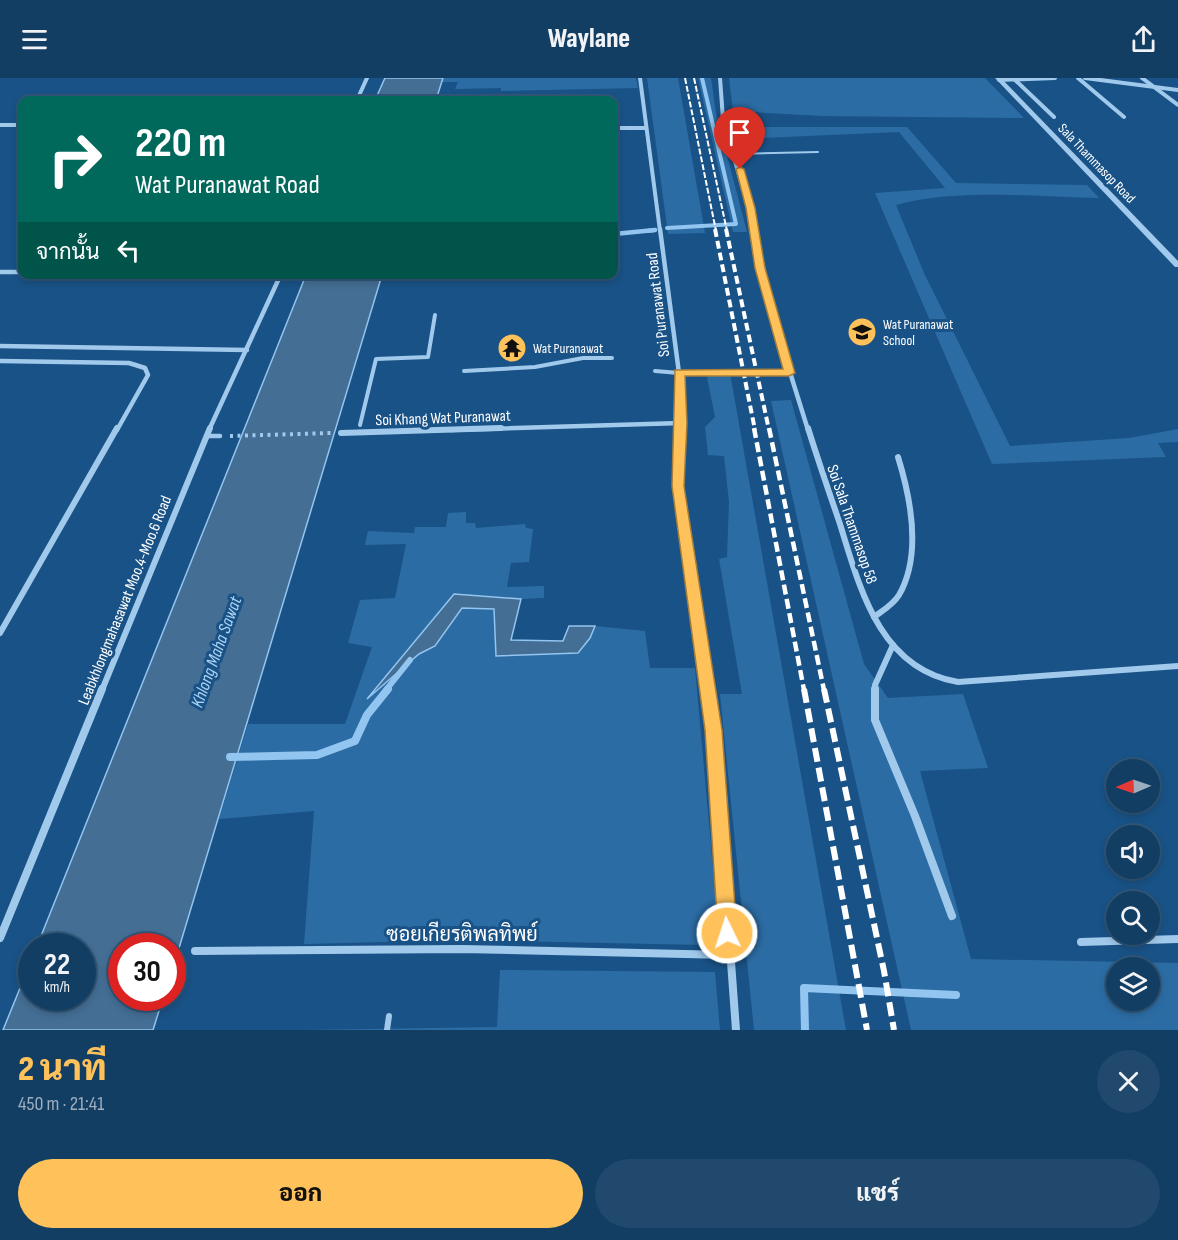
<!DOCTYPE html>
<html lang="th">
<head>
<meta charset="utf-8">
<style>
	body { margin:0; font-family:"Sofia Sans Condensed",Sarabun,sans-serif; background:#20496d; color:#f1f3f6; height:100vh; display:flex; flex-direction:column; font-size:22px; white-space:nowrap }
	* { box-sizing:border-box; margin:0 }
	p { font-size:20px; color:#9daebf }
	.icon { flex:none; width:33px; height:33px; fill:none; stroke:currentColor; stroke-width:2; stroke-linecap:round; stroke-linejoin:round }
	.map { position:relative; height:952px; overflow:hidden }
	.sheet { display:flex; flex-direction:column; background:#133e64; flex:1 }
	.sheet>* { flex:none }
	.guide { position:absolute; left:18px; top:18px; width:600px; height:183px; border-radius:12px; box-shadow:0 3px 9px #0003,0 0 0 2px #325778; background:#00695c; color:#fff; overflow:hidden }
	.needle { width:39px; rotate:268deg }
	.buttons { position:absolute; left:1106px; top:681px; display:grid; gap:12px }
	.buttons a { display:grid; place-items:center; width:54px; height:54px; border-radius:50%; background:#133e64; box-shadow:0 3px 9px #0003,0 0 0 2px #325778; font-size:30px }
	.speed { position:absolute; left:18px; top:855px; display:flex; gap:12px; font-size:30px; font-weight:700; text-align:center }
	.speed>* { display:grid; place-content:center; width:78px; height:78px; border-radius:50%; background:#133e64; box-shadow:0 3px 9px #0003,0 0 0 2px #325778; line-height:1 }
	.speed small { font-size:15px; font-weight:400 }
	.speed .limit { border:9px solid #d22; background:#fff; color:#111 }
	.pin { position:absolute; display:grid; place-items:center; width:51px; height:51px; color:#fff; margin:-62px -26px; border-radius:50% 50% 50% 0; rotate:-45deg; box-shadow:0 0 6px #0007 }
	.pin .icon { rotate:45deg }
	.me { position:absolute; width:66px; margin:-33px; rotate:356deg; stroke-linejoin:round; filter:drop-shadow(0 0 4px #0008) }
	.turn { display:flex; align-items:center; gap:21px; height:126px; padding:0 18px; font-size:27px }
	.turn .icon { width:78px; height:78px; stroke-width:2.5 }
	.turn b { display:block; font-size:42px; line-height:51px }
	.then { display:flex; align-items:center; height:57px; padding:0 18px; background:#0003; gap:12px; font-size:22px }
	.round { display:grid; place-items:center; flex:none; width:63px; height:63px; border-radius:32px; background:#20496d }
	.head { display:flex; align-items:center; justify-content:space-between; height:102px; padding:0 18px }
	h1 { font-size:36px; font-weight:800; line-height:45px; color:#ffc25b }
	.primary-button { display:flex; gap:12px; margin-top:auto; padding:12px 18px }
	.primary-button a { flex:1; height:69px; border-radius:36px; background:#ffc25b; color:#111; font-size:24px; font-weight:800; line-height:69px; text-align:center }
	.primary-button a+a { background:#20496d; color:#f1f3f6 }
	header { display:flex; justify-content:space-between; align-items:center; height:78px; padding:0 18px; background:#133e64; font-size:27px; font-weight:800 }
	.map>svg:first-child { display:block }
</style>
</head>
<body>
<header><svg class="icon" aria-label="menu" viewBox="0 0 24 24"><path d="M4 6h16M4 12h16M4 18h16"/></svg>Waylane<svg class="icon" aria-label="share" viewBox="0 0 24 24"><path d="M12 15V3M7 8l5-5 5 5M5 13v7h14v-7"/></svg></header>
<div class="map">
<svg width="1178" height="952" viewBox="0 0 1178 952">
	<rect width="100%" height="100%" fill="#195286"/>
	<!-- green -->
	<g fill="#2c6ca4" fill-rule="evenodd">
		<polygon points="443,0 636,0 638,10 501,13 501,10 455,11 458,4 442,4"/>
		<polygon points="647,0 678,0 705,155 668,156"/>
		<polygon points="698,0 711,0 716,35 747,154 733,154"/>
		<polygon points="729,0 985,0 1024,40 822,38 733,33"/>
		<path d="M736,49H907L956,105L1087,107L1099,120C1036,119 956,110 896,127L924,195L1010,368L1129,360L1178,351V364L1158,365L1166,379L992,386L875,115L945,110L899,54L739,61Z"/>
		<polygon points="715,295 730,295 846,952 754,952 720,616 742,616 719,481 727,479 729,424 724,378 708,377 705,349 715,339 707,299"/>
		<path d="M791,322L864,586L888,620L963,616L988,690L920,693L971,881L1178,885V952H911L771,323ZM1116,890H1149V922H1116Z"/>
		<polygon points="466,434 466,445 475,445 476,450 525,446 526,450 533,451 529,484 511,485 507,509 544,508 544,520 521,521 454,516 371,617 419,576 435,567 462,530 494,531 496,577 590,560 595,548 645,553 650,590 695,590 719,857 704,867 463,862 304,866 314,733 219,741 248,646 345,646 372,569 348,565 360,522 395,520 406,466 365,467 368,453 414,455 415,449 446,449 448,435"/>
		<polygon points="500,892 715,894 720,952 303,952 497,949"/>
	</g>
	<!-- water -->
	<g fill="#446e94" stroke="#92c5ef" stroke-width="1.5">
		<polygon points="385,0 443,0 436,22 375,22"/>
		<polygon points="306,197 382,197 173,890 172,868 122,868 122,920 163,920 153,952 3,952 31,883 32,920 82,920 82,868 37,868"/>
		<polygon points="454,516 521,521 511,562 563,563 569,548 595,548 590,560 578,575 496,578 494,531 462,530 435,568 419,576 367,621"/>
	</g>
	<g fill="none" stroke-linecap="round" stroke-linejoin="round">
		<!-- stream-far3 -->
		<g stroke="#92c5ef" stroke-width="4">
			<polyline points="614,148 614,153"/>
			<polyline points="667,150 736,146 702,0"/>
			<polyline points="647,153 655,152"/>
		</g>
		<!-- stream-far2 -->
		<polyline stroke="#92c5ef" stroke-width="4.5" points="614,151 614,156 655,152"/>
		<!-- stream-far1 -->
		<polyline stroke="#92c5ef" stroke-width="6" points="386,612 410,582"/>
		<!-- stream -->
		<g stroke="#92c5ef" stroke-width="8">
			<polyline points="230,679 317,677 355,663 367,637 388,611"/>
			<polyline points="805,952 804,910 956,917"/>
		</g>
		<!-- path -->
		<polyline stroke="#a0c9ec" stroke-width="4" stroke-dasharray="3 4.5" stroke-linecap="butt" points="230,358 331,355"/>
		<!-- service-far3 -->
		<polyline stroke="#a0c9ec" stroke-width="2" points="735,76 818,74"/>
		<!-- service-far2 -->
		<g stroke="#a0c9ec" stroke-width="4">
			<polyline points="464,293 535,289 583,280 612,280"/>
			<polyline points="655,293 679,295"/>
			<polyline points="360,347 376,281 428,279 435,237"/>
		</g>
		<!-- service-far1 -->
		<polyline stroke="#a0c9ec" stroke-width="4.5" points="206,358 220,358"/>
		<!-- service -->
		<polyline stroke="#a0c9ec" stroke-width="6" points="387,952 389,938"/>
		<!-- minor-far3 -->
		<g stroke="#a0c9ec" stroke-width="4">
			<polyline points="640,0 660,153"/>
			<polyline points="720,0 723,41 755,153"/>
			<polyline points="1013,0 1054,39"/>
			<polyline points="1078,0 1124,39"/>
			<polyline points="1085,0 1178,12"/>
			<polyline points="1142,0 1178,27"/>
			<polyline points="999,2 1055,0"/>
			<polyline points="357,22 367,0"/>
			<polyline points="0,47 22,47"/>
			<polyline points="614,50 646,50"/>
		</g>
		<!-- minor-far2 -->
		<g stroke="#a0c9ec" stroke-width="4.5">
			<polyline points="660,151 679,295 681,352"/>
			<polyline points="755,151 774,243 808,352"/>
			<polyline points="0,194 22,194"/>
			<polyline points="151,196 281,199"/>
			<polyline points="0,268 247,272"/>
			<polyline points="0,283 129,285 145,290 148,297 117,352"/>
			<polyline points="679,295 789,295"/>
			<polyline points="209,352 281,196"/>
			<polyline points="450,352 681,345"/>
		</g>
		<!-- minor-far1 -->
		<g stroke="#a0c9ec" stroke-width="6">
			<polyline points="681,350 678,408 708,612"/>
			<path d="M808,350C818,382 829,414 840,446C860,511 880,591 958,604L1178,588"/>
			<polyline points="341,355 501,350"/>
			<path d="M874,539C882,533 893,527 899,517C922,477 911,421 898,379"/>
			<polyline points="0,555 117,350"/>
			<polyline points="102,612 210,350"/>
			<polyline points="875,612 875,607 893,567"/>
		</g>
		<!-- minor -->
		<g stroke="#a0c9ec" stroke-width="8">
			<polyline points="708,611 714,652 736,952"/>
			<polyline points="875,611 875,642 915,738 952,838"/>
			<polyline points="0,860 102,611"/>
			<polyline points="1081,864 1178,861"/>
			<polyline points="195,873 462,871 728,877"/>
		</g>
		<!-- tertiary -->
		<polygon fill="#a0c9ec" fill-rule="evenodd" points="995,0 1001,0 1178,183 1178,189 1175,189"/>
		<!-- rail-far3 -->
		<g stroke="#fff" stroke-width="2" stroke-dasharray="6 2" stroke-linecap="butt">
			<polyline points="685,0 716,153"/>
			<polyline points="694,0 727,153"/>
		</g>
		<!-- rail-far2 -->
		<g stroke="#fff" stroke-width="4" stroke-dasharray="8 4" stroke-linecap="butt">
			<polyline points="715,151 755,352"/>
			<polyline points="726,151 769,352"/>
		</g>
		<!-- rail-far1 -->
		<g stroke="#fff" stroke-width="4.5" stroke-dasharray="10 4.5" stroke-linecap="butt">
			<polyline points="754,350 804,612"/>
			<polyline points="769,350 824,612"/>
		</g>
		<!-- rail -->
		<g stroke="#fff" stroke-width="6" stroke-dasharray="14 6" stroke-linecap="butt">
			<polyline points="804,611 867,952"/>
			<polyline points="824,611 884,893 894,952"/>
		</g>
	</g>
	<!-- route -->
	<polygon fill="#ffc25b" stroke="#a67e3b" stroke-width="1.5" points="740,89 744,91 755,130 765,190 795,295 789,298 685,298 687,345 684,408 722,652 737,855 734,861 727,864 720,861 718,855 705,652 672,408 675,292 783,291 755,190 746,130 736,91"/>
	<!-- icons -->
	<defs>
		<g id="school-disc" transform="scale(1.5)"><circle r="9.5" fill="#ffc25b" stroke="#195286"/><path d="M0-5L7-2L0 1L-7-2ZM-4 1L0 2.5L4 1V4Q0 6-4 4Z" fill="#111"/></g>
		<g id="temple-disc" transform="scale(1.5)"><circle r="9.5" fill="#ffc25b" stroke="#195286"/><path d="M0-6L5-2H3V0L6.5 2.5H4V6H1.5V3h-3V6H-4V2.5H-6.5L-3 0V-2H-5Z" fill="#111"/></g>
	</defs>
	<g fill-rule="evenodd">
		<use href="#school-disc" x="862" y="254"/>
		<use href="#temple-disc" x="512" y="270"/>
	</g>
	<g text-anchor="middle" stroke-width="6" stroke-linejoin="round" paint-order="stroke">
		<!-- far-street labels -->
		<g font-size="14" fill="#fff" stroke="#195286">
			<text transform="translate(1097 85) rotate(46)" y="5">Sala Thammasop Road</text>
		</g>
		<!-- far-poi labels -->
		<g font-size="14" fill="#fff" stroke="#195286" text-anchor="start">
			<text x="883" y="251">Wat Puranawat<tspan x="883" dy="16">School</tspan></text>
			<text x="533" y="275">Wat Puranawat</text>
		</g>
		<!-- street labels -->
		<g font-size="16" fill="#fff" stroke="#195286">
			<text transform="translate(657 227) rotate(-97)" y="6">Soi Puranawat Road</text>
			<text transform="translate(443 339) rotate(-2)" y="6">Soi Khang Wat Puranawat</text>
			<text transform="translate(853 446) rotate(71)" y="6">Soi Sala Thammasop 58</text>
			<text transform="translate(124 522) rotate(-68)" y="6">Leabkhlongmahasawat Moo.4-Moo.6 Road</text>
		</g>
		<!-- water labels -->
		<g font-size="18" font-style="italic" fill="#abd3f4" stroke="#195286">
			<text transform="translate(216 574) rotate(-70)" y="6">Khlong Maha Sawat</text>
		</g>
		<!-- near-street labels -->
		<g font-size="20" fill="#fff" stroke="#195286">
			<text x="462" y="863">ซอยเกียรติพลทิพย์</text>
		</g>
	</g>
</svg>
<div class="buttons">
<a><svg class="needle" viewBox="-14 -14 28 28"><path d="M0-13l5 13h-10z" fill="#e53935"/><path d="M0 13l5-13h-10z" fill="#9daebf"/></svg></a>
<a><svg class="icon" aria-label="sound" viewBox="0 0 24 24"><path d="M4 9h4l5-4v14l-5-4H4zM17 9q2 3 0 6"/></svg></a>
<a><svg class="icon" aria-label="search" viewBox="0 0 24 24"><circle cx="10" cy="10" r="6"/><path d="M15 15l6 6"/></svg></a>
<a><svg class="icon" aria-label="layers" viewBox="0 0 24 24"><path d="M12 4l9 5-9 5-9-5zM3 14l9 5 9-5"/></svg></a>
</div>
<div class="speed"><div>22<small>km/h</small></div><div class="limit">30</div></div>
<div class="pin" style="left:740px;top:91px;background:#d93025"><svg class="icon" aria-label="arrive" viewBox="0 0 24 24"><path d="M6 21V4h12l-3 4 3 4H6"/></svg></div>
<svg class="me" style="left:727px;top:855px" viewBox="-20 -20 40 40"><circle r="17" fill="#ffc25b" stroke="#fff" stroke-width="3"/><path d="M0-11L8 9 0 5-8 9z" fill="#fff"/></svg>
<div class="guide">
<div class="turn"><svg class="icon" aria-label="right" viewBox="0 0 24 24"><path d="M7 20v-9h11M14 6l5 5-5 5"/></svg><div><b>220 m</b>Wat Puranawat Road</div></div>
<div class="then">จากนั้น<svg class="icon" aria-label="left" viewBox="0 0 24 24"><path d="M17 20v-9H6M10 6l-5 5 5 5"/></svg></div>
</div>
</div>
<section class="sheet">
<div class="head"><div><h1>2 นาที</h1><p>450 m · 21:41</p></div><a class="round"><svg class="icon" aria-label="close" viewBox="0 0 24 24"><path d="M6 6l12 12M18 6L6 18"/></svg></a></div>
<div class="primary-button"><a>ออก</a><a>แชร์</a></div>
</section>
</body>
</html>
